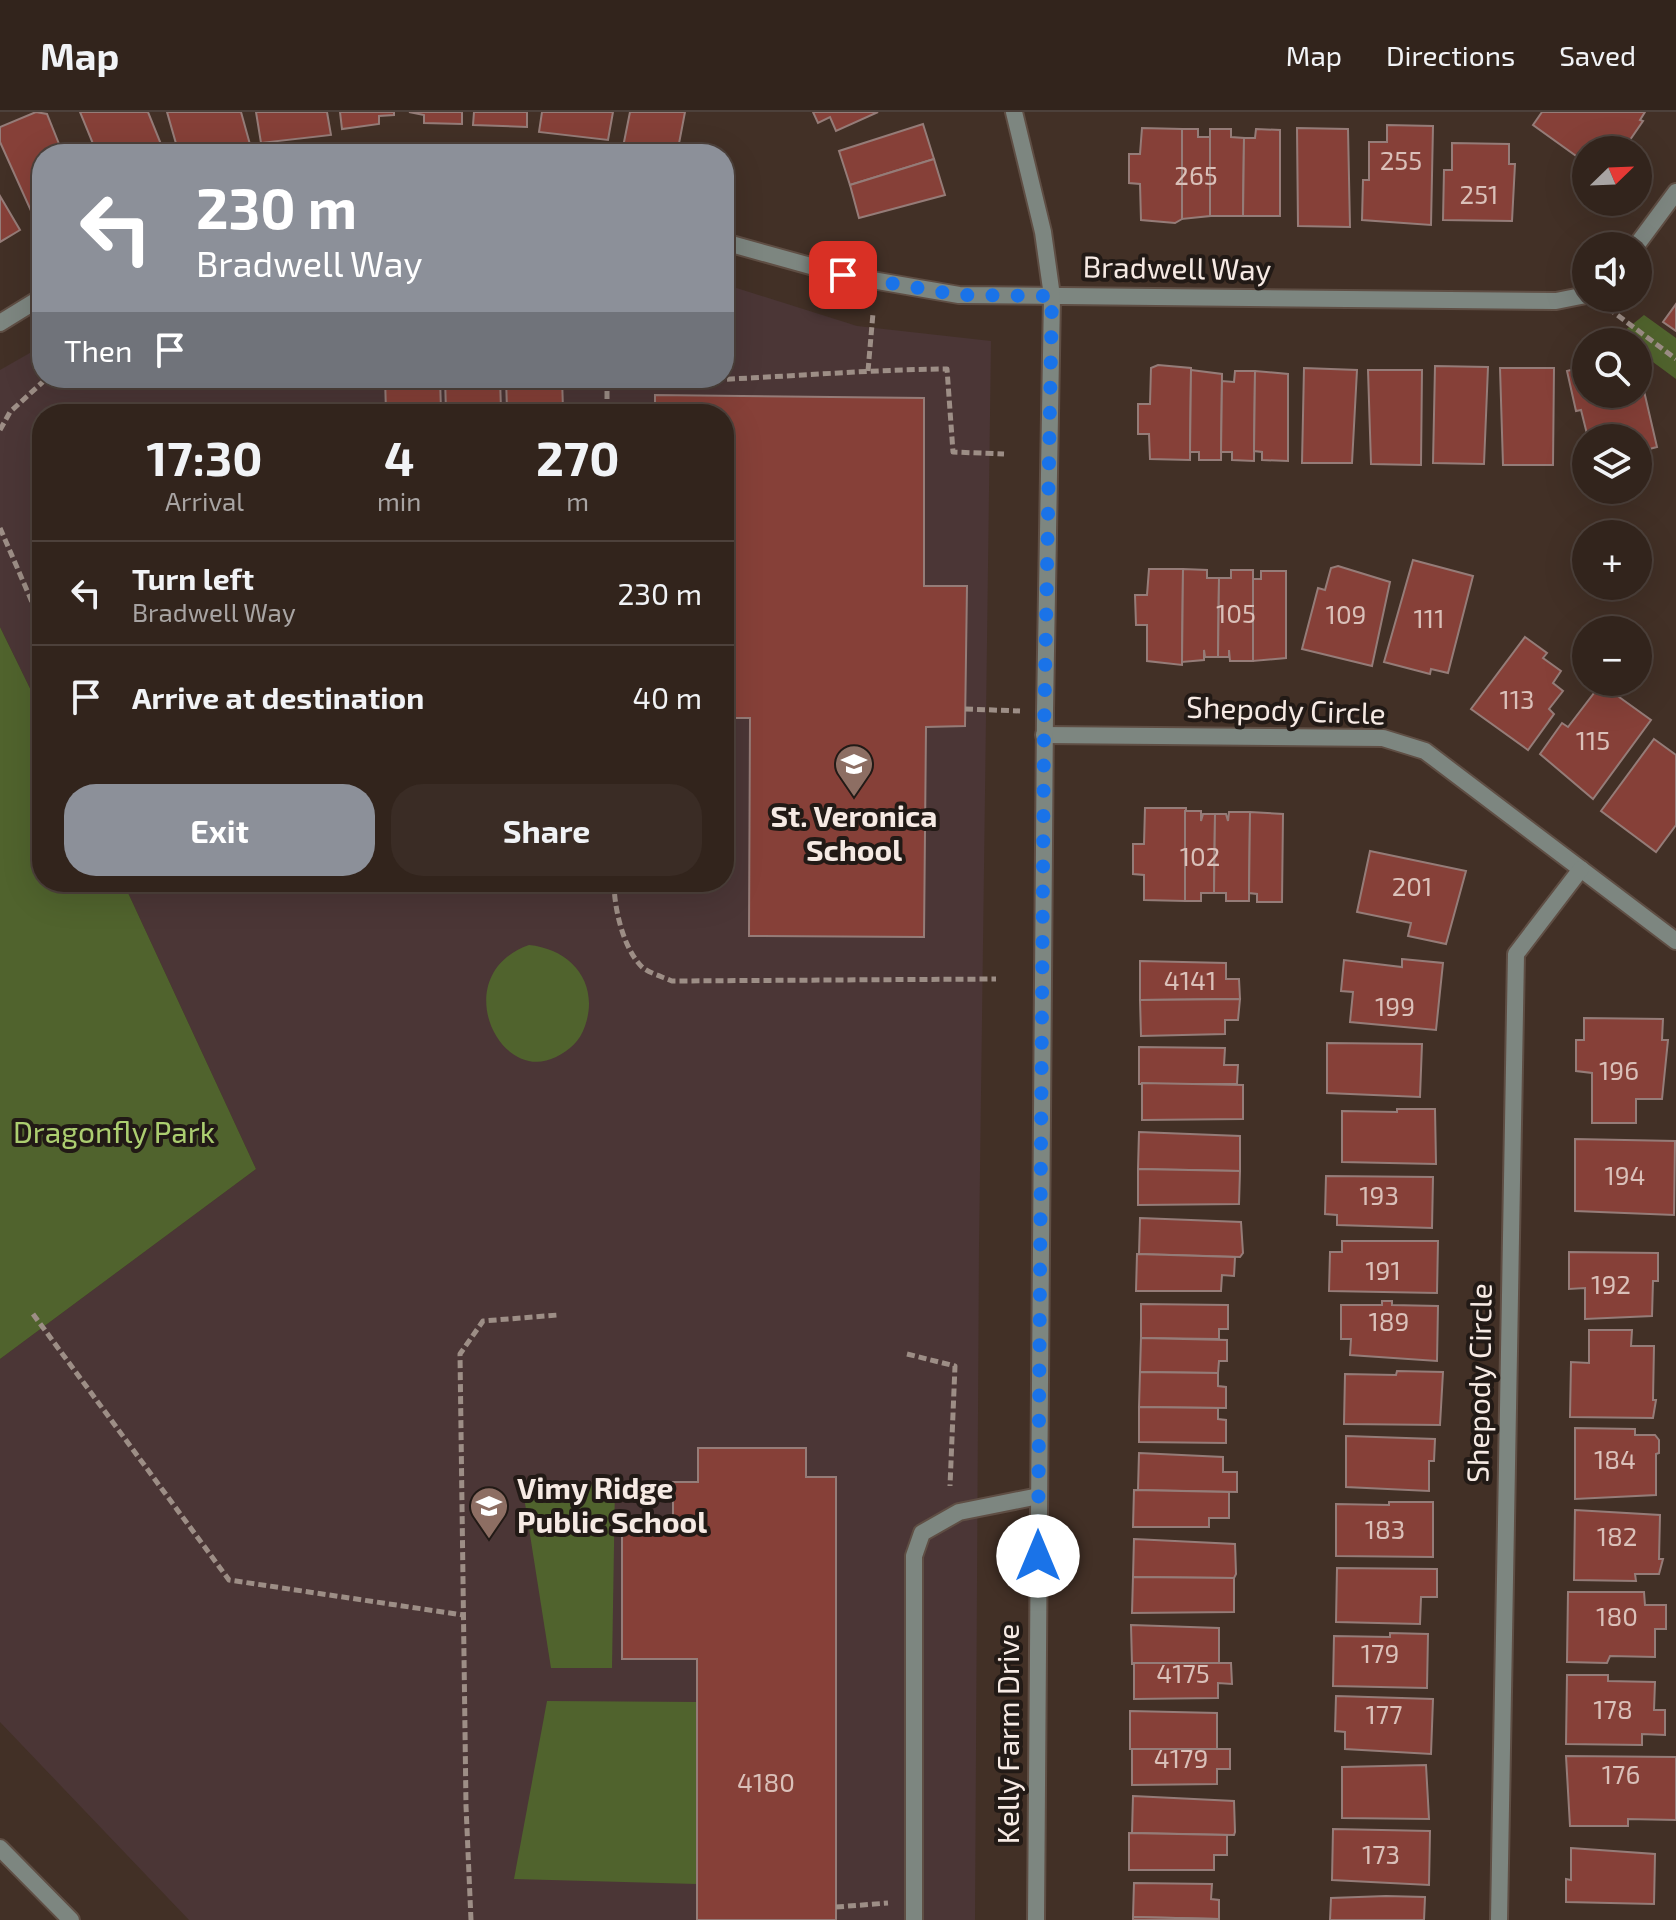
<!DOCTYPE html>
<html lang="en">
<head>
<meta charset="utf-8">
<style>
	body { margin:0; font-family:"Exo 2",sans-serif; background:#3a2c25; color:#f1f3f6; height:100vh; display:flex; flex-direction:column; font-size:30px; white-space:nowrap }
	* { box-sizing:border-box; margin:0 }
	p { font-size:26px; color:#a8a4a3 }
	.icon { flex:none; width:44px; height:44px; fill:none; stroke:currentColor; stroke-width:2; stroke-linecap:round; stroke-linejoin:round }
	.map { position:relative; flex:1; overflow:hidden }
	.panel { position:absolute; left:32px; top:292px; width:702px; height:488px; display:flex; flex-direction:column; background:#32241c; border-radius:32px; box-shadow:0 8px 32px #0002,0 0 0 2px #4d413b }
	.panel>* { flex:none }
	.guide { position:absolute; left:32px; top:32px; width:702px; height:244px; border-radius:32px; box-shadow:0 8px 32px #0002,0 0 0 2px #4d413b; background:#8c9099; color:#fff; overflow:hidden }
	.needle { width:52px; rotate:67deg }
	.controls { position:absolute; left:1572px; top:24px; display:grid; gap:16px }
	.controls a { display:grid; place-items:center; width:80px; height:80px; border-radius:50%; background:#32241c; box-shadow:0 8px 32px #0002,0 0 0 2px #4d413b; font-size:40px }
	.pin { position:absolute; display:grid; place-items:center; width:68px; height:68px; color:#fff; margin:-34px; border-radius:16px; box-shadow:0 4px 12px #0006 }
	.me { position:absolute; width:88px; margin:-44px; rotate:0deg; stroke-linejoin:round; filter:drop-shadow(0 0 6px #0008) }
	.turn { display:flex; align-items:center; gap:28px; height:168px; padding:0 32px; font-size:36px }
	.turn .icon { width:104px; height:104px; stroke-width:2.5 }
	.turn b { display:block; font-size:56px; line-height:68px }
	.then { display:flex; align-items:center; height:76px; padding:0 32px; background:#0003; gap:16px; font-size:30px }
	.eta { display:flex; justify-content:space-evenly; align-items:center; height:136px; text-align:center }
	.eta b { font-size:48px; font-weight:700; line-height:56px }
	.action { display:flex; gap:16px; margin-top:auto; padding:16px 32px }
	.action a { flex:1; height:92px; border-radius:32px; background:#8c9099; color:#fff; font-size:32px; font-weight:700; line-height:92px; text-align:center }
	.action a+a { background:#3a2c25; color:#f1f3f6 }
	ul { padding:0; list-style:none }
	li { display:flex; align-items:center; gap:24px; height:104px; padding:0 32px; border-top:2px solid #4d413b }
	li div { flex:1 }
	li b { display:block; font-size:30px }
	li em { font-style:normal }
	header { display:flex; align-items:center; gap:48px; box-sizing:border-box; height:112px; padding:0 40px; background:#32241c; border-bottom:2px solid #4d413b }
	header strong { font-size:38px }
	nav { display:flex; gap:44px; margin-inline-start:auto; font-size:28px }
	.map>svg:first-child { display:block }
</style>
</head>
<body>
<header>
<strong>Map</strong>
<nav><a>Map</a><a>Directions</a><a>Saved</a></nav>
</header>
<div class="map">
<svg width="1676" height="1808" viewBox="0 0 1676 1808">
	<rect width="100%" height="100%" fill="#423026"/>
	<!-- education -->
	<polygon fill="#4b3636" points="724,172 857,214 991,229 979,1134 975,1808 189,1808 0,1610 0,1247 256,1057 123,770 724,770 724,302 42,302 42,601 0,515 0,258 42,234 42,266 724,266"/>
	<!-- green -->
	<g fill="#50632d">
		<polygon points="1644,203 1676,226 1676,267 1638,239 1638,230 1626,230 1618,224"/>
		<polygon points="0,515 42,601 42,770 123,770 256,1057 0,1247"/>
		<path d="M529,833C571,837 600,871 585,914C580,929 570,938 556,945C498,974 447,862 529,833Z"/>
		<polygon points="522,1372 615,1372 612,1556 551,1556"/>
		<polygon points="547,1589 699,1590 697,1772 514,1767"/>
	</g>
	<!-- building -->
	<g fill="#864038" stroke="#957c78" stroke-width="2">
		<polygon points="36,0 47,2 63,42 42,42 42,107 36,110 0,30 0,15"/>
		<polygon points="80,0 148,0 165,42 90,42 96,39"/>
		<polygon points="167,0 241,0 251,36 229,42 179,42"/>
		<polygon points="256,0 327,0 331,23 261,31"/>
		<polygon points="340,0 394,0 394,3 379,4 379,12 342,17"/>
		<polygon points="409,0 462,0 462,12 424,11 424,3"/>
		<polygon points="474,0 527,0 527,15 473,13"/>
		<polygon points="542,0 613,0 608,28 539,20"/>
		<polygon points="630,0 685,0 677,42 653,42 623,35"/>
		<polygon points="813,0 878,0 836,19 830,5 818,11"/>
		<polygon points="1542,0 1645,0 1640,8 1643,9 1623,38 1586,38 1586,51 1533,13"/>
		<polygon points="923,12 934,47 850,73 839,39"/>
		<polygon points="1387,13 1433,14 1431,113 1362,108 1363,68 1369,68 1369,30 1387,30"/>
		<polygon points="1142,16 1182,17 1182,107 1175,111 1141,108 1140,72 1129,71 1129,42 1140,42"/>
		<polygon points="1297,16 1348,17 1350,115 1298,114"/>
		<polygon points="1182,17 1198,17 1198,25 1210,25 1210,104 1182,107"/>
		<polygon points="1210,17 1231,17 1231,25 1244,26 1243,104 1210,104"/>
		<polygon points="1256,17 1280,18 1280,104 1243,104 1244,26 1255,26"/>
		<polygon points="1452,31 1509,32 1509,52 1515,52 1512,109 1443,108 1444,58 1452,58"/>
		<polygon points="934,47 945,83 859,106 850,73"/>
		<polygon points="0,84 20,118 0,130"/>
		<polygon points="1676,192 1676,219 1663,210"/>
		<polygon points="1158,253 1191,256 1190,348 1150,347 1149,322 1138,322 1138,292 1150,292 1151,256"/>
		<polygon points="1638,253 1657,335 1638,340 1638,326 1588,326 1581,298 1576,299 1567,259 1586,254 1586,282 1638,282"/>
		<polygon points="1435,254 1488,255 1484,352 1433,351"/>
		<polygon points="1304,256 1357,258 1352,351 1302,351"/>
		<polygon points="1500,256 1554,256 1553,353 1503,353"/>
		<polygon points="1191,258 1222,262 1221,348 1199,348 1199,340 1190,340"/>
		<polygon points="1368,258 1422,258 1421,353 1371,352"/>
		<polygon points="1235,259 1255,259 1254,349 1232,348 1232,340 1221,340 1222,269 1234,270"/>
		<polygon points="1255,259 1288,262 1288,349 1262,348 1262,340 1254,339"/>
		<polygon points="385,266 440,266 441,299 386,300"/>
		<polygon points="445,266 500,266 501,298 446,300"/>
		<polygon points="506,266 562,266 563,297 507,298"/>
		<polygon points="655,283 924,286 924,474 967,474 965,614 926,615 924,825 749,824 750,606 724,606 724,302 655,302"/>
		<polygon points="1413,448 1473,464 1448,561 1431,557 1430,562 1384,550"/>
		<polygon points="1338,454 1390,470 1372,554 1302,537 1318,476 1325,478 1331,456"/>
		<polygon points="1149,457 1183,457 1182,553 1147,549 1147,513 1136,513 1135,483 1147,483"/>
		<polygon points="1183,457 1207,458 1207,466 1219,466 1218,545 1205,545 1204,538 1204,548 1182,550"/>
		<polygon points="1231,458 1253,458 1253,549 1230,549 1229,538 1229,545 1218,545 1219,466 1231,466"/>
		<polygon points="1261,459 1286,459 1286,546 1253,549 1253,467 1261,467"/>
		<polygon points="1525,525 1547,541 1543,546 1561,559 1553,571 1563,579 1549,597 1554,602 1528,638 1471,597"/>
		<polygon points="1601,572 1651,608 1593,687 1540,642 1562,611 1568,615"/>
		<polygon points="1654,627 1676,643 1676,713 1656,740 1601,699"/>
		<polygon points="1145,696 1186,696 1185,789 1144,788 1144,763 1133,762 1133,732 1144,732"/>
		<polygon points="1185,699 1201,699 1201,709 1203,702 1215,702 1214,781 1201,781 1201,789 1185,789"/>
		<polygon points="1229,700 1250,700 1249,789 1226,789 1226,781 1214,781 1215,702 1226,702 1228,709"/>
		<polygon points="1250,700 1283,702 1282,790 1257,790 1257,782 1249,781"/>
		<polygon points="1370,739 1466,759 1446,832 1408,824 1411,811 1357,800"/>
		<polygon points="1402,847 1443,851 1436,918 1350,910 1353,880 1341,879 1344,848 1402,855"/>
		<polygon points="1140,849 1226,851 1226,867 1239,867 1240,887 1140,888"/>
		<polygon points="1240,887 1238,908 1225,908 1225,922 1141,924 1140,888"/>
		<polygon points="1584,906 1663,907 1662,928 1668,928 1662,987 1636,987 1636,1011 1592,1011 1592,961 1576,959 1576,928 1584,928"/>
		<polygon points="1327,931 1422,932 1420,985 1327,981"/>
		<polygon points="1139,935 1225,936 1224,953 1238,953 1237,972 1139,972"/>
		<polygon points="1142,971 1243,973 1243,1007 1142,1008"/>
		<polygon points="1397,997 1435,997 1436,1052 1342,1050 1342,999 1397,1000"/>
		<polygon points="1139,1020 1240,1024 1240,1059 1138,1057"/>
		<polygon points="1575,1027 1675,1029 1674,1103 1575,1099"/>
		<polygon points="1138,1057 1240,1059 1239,1092 1138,1093"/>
		<polygon points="1326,1064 1433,1065 1432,1116 1337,1113 1337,1103 1325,1102"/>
		<polygon points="1140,1106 1241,1110 1243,1141 1240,1145 1139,1142"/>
		<polygon points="1342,1129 1438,1129 1437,1181 1329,1179 1330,1140 1342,1140"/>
		<polygon points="1569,1140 1658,1141 1658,1169 1653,1169 1652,1204 1585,1207 1585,1176 1569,1177"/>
		<polygon points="1137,1142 1235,1145 1234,1164 1222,1163 1221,1179 1136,1179"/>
		<polygon points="1382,1189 1392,1189 1392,1193 1438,1194 1437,1249 1350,1243 1351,1227 1341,1227 1341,1193 1382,1193"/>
		<polygon points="1141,1192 1228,1193 1228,1217 1219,1217 1219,1227 1141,1226"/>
		<polygon points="1589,1218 1632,1218 1631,1234 1654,1234 1653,1288 1656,1288 1653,1306 1570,1305 1571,1250 1589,1251"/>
		<polygon points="1141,1226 1227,1228 1227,1249 1219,1249 1218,1261 1140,1260"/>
		<polygon points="1397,1259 1443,1260 1440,1313 1344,1312 1345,1262 1396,1263"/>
		<polygon points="1140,1260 1218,1261 1218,1274 1226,1275 1226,1296 1139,1295"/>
		<polygon points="1139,1295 1218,1296 1218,1307 1226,1308 1226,1331 1139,1330"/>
		<polygon points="1575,1316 1635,1317 1635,1323 1655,1323 1659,1328 1659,1341 1656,1342 1656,1383 1575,1387"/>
		<polygon points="1346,1324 1435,1327 1434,1349 1429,1349 1429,1379 1346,1375"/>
		<polygon points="698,1336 806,1336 806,1365 836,1365 836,1808 697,1808 697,1547 622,1547 622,1420 673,1420 673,1370 698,1370"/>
		<polygon points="1139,1341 1223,1345 1223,1360 1237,1360 1237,1380 1138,1378"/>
		<polygon points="1134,1378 1229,1380 1229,1406 1209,1406 1209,1415 1133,1415"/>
		<polygon points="1389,1390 1433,1390 1433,1445 1336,1444 1336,1392 1389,1393"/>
		<polygon points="1575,1398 1660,1403 1659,1447 1663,1447 1659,1462 1635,1462 1636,1469 1574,1468"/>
		<polygon points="1134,1427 1235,1432 1236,1462 1234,1466 1133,1465"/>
		<polygon points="1337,1456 1437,1457 1437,1485 1421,1485 1420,1512 1336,1510"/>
		<polygon points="1133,1465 1234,1466 1234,1500 1132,1501"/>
		<polygon points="1568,1480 1644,1480 1645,1493 1666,1493 1666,1517 1655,1517 1655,1545 1610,1544 1607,1551 1567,1550"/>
		<polygon points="1131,1513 1219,1516 1219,1552 1132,1552"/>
		<polygon points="1390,1521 1428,1522 1427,1576 1333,1574 1334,1524 1390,1525"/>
		<polygon points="1134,1551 1231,1551 1232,1572 1218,1571 1218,1586 1134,1587"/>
		<polygon points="1567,1563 1608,1563 1608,1569 1655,1570 1654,1598 1665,1598 1665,1623 1642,1622 1642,1633 1566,1632"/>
		<polygon points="1336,1584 1433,1587 1431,1642 1345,1637 1345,1620 1335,1619"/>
		<polygon points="1130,1599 1217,1601 1217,1637 1130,1637"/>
		<polygon points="1132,1637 1230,1637 1230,1657 1217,1657 1217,1672 1132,1673"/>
		<polygon points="1566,1644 1676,1645 1676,1708 1628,1707 1628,1714 1570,1714"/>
		<polygon points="1426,1653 1429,1707 1342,1706 1342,1655"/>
		<polygon points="1133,1684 1234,1689 1235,1720 1234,1723 1132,1721"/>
		<polygon points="1333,1717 1430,1719 1429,1773 1332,1768"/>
		<polygon points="1129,1721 1227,1723 1227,1743 1214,1743 1214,1758 1129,1758"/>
		<polygon points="1571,1736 1655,1742 1654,1792 1566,1790 1566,1767 1571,1768"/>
		<polygon points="1134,1771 1212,1772 1211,1787 1219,1788 1219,1807 1133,1805"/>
		<polygon points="1386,1784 1425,1785 1424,1808 1330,1808 1331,1786"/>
		<polygon points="1133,1805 1219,1807 1219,1808 1133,1808"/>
	</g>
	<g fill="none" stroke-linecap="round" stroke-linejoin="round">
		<!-- service casing -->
		<g stroke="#5f4e44" stroke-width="20">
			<polyline id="service" points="914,1808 914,1444 922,1421 959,1400 1039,1384"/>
		</g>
		<!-- minor casing -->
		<g stroke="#5f4e44" stroke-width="20">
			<g id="minor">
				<polyline points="724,130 843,163 959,183 1556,189 1586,183"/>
				<polyline points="1636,134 1676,80"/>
				<polyline points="0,211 42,185"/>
				<polyline points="1044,623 1383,626 1425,639 1676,829"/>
				<polyline points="1499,1808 1516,842 1581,757"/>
			</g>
		</g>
		<!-- tertiary casing -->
		<g stroke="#5f4e44" stroke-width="20">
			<g id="tertiary">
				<polyline points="1014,0 1043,120 1052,184 1045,599 1036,1808"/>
				<polyline points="0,1736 71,1808"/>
			</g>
		</g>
		<!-- path -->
		<g stroke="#9d8e86" stroke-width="5" stroke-dasharray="8 4" stroke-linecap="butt">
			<polyline points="1608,196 1676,247"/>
			<polyline points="868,259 873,201"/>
			<polyline points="607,267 607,302"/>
			<path d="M607,269C721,272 833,258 947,257L953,340L1004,342"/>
			<polyline points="0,318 10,300 47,266"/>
			<polyline points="0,416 42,513"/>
			<polyline points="965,597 1020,599"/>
			<path d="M614,770C614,796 623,836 642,855C649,861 663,865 672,869L996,867"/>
			<polyline points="33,1202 229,1468 463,1503"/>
			<polyline points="907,1242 955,1254 950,1374"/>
			<polyline points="836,1795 888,1791"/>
			<polyline points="471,1808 466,1694 460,1242 483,1209 558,1203"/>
		</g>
		<!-- service -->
		<use href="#service" stroke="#7d8680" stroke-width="16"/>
		<!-- minor -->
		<use href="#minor" stroke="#7d8680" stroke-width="16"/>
		<!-- tertiary -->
		<use href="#tertiary" stroke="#7d8680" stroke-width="16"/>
	</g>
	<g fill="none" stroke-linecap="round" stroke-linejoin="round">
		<!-- route -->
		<polyline stroke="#1a73e8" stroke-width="14" stroke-dasharray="0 25.2" points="843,163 959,183 1052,184 1044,623 1038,1444"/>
	</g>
	<!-- icons -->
	<defs>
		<g id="school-pin" transform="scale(2)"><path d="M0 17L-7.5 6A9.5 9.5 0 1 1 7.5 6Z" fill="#8d6e63" stroke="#221a16"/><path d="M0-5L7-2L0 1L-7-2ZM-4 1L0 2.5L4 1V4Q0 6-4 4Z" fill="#fff"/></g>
	</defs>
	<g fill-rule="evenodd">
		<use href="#school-pin" x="854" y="652"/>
		<use href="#school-pin" x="489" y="1394"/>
	</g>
	<g text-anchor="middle" stroke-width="8" stroke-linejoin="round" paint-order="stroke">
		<!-- number labels -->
		<g font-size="26" fill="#dac0b9">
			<text x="1401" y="58">255</text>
			<text x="1196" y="73">265</text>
			<text x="1479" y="92">251</text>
			<text x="1236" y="511">105</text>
			<text x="1346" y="512">109</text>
			<text x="1429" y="516">111</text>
			<text x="1517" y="597">113</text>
			<text x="1593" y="638">115</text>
			<text x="1200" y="754">102</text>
			<text x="1412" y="784">201</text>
			<text x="1190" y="878">4141</text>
			<text x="1395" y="904">199</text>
			<text x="1619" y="968">196</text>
			<text x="1625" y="1073">194</text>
			<text x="1379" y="1093">193</text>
			<text x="1383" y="1168">191</text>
			<text x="1611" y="1182">192</text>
			<text x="1389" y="1219">189</text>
			<text x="1615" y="1357">184</text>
			<text x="1385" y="1427">183</text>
			<text x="1617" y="1434">182</text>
			<text x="1617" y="1514">180</text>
			<text x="1380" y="1551">179</text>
			<text x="1183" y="1571">4175</text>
			<text x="1613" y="1607">178</text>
			<text x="1384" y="1612">177</text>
			<text x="1181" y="1656">4179</text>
			<text x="1621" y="1672">176</text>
			<text x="766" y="1680">4180</text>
			<text x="1381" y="1752">173</text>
		</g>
		<!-- street labels -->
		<g font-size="30" fill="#f6eae4" stroke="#221a16">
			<text transform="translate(1177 157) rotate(1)" y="10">Bradwell Way</text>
			<text transform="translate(1286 599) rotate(2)" y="10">Shepody Circle</text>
			<text transform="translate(1480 1271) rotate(-89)" y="10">Shepody Circle</text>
			<text transform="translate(1009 1622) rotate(-90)" y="10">Kelly Farm Drive</text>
		</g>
		<!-- poi labels -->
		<g font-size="30" font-weight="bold" fill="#f6eae4" stroke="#221a16">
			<text x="854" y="715">St. Veronica<tspan x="854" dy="34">School</tspan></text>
			<text x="517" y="1387" text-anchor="start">Vimy Ridge<tspan x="517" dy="34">Public School</tspan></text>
		</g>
		<!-- park labels -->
		<g font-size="30" fill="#acce70" stroke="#221a16">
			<text x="114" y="1031">Dragonfly Park</text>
		</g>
	</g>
</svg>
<div class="controls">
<a><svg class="needle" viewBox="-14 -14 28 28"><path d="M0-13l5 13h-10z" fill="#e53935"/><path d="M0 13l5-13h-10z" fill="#a8a4a3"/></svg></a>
<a><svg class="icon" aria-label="sound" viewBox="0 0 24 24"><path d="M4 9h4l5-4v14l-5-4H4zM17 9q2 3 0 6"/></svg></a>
<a><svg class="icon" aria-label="search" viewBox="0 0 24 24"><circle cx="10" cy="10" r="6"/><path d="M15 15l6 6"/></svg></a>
<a><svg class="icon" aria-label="layers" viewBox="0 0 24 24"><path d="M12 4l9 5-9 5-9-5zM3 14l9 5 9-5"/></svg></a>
<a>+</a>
<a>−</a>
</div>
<div class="pin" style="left:843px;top:163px;background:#d93025"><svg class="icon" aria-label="arrive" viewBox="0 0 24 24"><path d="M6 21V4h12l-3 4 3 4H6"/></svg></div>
<svg class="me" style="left:1038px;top:1444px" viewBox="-20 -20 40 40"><circle r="19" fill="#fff"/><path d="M0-13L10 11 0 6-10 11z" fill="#1a73e8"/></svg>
<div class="guide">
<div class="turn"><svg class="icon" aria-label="left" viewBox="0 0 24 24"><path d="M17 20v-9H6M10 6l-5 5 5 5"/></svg><div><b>230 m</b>Bradwell Way</div></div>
<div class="then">Then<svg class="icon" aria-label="arrive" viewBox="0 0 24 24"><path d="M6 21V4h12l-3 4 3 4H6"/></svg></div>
</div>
<section class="panel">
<div class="eta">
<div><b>17:30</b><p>Arrival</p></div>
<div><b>4</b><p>min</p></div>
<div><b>270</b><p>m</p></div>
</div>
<ul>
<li><svg class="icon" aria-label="left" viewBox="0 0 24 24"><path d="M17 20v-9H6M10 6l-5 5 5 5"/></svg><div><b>Turn left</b><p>Bradwell Way</p></div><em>230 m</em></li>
<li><svg class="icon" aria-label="arrive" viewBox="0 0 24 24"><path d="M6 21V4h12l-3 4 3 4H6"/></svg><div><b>Arrive at destination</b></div><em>40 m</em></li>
</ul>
<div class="action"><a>Exit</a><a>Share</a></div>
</section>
</div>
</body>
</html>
